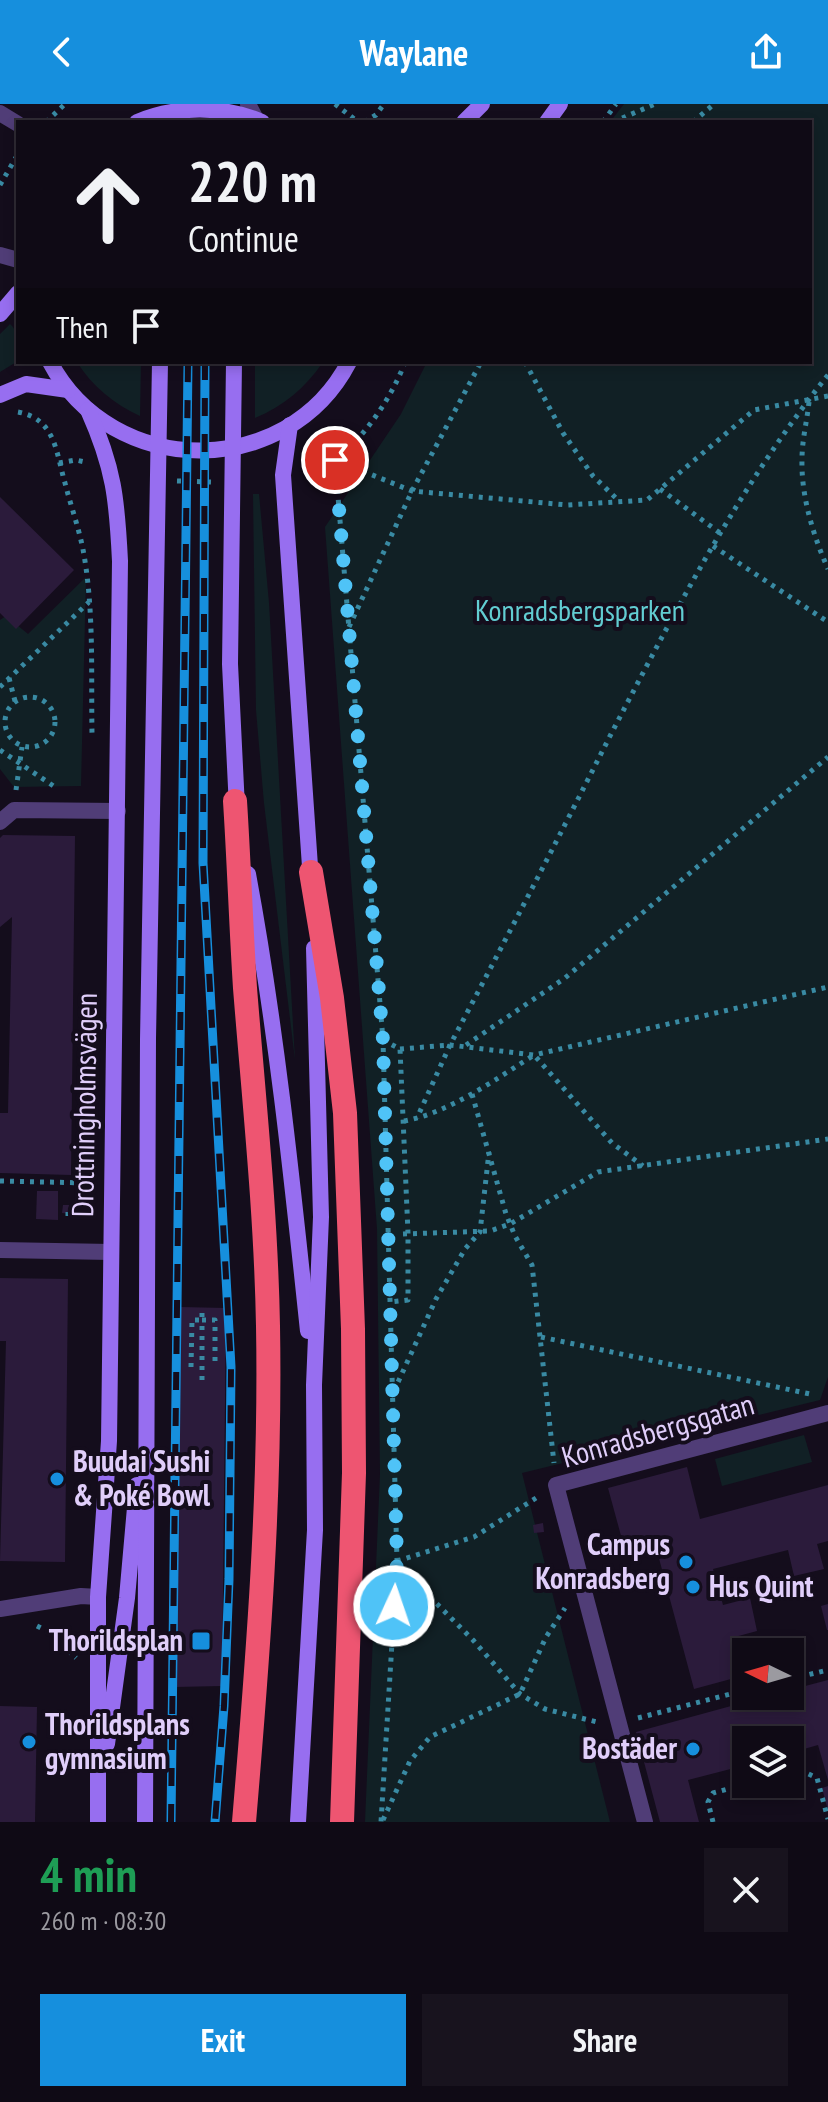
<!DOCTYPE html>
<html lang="en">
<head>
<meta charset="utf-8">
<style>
	body { margin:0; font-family:"PT Sans Narrow",sans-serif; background:#18131e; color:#f1f3f6; height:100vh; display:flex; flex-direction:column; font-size:30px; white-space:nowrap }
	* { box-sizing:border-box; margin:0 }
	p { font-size:26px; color:#9b9aa0 }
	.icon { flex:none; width:44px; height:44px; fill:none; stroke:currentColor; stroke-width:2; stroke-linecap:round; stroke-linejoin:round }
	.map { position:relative; height:1718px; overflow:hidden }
	.panel { display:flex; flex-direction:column; background:#0f0a15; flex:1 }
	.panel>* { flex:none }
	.hud { position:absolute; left:16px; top:16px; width:796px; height:244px; border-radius:0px; box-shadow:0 4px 12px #0003,0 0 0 2px #2f2b34; background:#0f0a15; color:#f1f3f6; overflow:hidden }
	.needle { width:52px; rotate:275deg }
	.buttons { position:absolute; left:732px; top:1534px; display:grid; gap:16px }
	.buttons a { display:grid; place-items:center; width:72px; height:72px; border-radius:0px; background:#0f0a15; box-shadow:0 4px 12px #0003,0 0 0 2px #2f2b34; font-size:40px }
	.pin { position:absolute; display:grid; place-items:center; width:68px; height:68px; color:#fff; margin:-34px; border:4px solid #fff; border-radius:50%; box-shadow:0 2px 8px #0007 }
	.me { position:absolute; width:88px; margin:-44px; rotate:3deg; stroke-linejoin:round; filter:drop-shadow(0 0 6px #0008) }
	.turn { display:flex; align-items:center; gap:28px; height:168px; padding:0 40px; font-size:36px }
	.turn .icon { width:104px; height:104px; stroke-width:2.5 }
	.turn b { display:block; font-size:56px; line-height:68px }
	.then { display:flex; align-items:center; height:76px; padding:0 40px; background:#0003; gap:16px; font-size:30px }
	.round { display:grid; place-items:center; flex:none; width:84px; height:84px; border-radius:0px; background:#18131e }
	.headline { display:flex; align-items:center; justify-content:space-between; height:136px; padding:0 40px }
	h1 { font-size:48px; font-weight:700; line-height:60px; color:#1e9e55 }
	.cta { display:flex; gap:16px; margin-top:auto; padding:16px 40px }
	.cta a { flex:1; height:92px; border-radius:0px; background:#168fdd; color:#fff; font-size:32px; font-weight:700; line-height:92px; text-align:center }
	.cta a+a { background:#18131e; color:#f1f3f6 }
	header { display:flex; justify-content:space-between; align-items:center; height:104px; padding:0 40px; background:#168fdd; color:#fff; font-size:36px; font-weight:700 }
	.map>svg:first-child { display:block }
</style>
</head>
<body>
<header><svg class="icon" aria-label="back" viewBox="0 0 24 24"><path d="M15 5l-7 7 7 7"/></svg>Waylane<svg class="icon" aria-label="share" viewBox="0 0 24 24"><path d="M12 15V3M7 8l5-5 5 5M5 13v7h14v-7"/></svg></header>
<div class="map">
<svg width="828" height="1718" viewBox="0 0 828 1718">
	<rect width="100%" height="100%" fill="#140d1c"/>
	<!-- green -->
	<g fill="#112025">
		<polygon points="624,0 828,0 828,1273 820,1296 522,1369 610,1718 365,1718 380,1370 377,1125 325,423 401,310 427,258 810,258 810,18 610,18"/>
		<path d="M10,220C19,227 18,245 18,257L0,268V230Z"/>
		<path d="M77,258H141L140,312C114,300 92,282 77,258Z"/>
		<path d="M255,258H323C305,284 284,302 255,314Z"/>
		<polygon points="253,390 259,390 269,499 295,956 264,699 256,606"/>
		<polygon points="86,473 81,682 14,683 0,665 0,516 6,512 28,530"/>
		<polygon points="804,1331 812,1358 722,1382 715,1355"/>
	</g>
	<!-- building -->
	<g fill="#2b1b3b">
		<polygon points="0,393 74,466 16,525 0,509"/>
		<polygon points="3,731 75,732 71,1071 0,1069 0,1009 8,1009 12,813 0,823 0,734"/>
		<polygon points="37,1087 58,1087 58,1116 36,1115"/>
		<polygon points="63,1101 73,1101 72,1110 62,1109"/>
		<polygon points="0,1174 68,1175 65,1458 0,1457 6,1237 0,1237"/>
		<polygon points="180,1203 226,1204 222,1582 175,1583"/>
		<polygon points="687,1363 700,1415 828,1381 828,1437 817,1440 824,1465 794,1472 788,1446 713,1465 723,1501 750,1494 757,1527 731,1534 742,1572 694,1585 653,1432 623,1439 608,1384"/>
		<polygon points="543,1419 544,1428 534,1429 533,1421"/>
		<polygon points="828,1500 828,1526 827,1526 821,1502"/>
		<polygon points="828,1576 828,1676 818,1641 790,1649 790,1636 746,1636 746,1661 688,1676 699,1718 660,1718 636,1628 768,1592 790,1592 790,1586"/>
		<polygon points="0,1602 37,1603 35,1718 0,1718"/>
		<polygon points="828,1682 828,1703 827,1703 822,1684"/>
	</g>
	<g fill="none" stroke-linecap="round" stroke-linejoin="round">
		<!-- path -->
		<g stroke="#398aa3" stroke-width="5" stroke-dasharray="4 6" stroke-linecap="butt">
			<polyline points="335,0 358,18"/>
			<polyline points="46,18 65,0"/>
			<polyline points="364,18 376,11 384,0"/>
			<polyline points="603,18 616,0"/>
			<polyline points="613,18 655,0"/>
			<polyline points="693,18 714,0"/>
			<polyline points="0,81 18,50"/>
			<polyline points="525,258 563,329 593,372 619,397"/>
			<path d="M828,271C741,379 673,511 609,634C557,737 504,839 450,941L534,951L828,883"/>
			<path d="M809,298C807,317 802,336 802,355C801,392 813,431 828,465"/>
			<path d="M18,308C56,315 56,349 65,379C71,403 80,427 84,451C94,509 91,570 92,630"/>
			<polyline points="335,356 383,936 397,1457 381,1718"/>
			<polyline points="335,356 412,387 567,401 647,396 754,306 828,292"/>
			<polyline points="59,359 76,356 85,358"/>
			<path d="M305,368C348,362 391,297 405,258"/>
			<polyline points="177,377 211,378"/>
			<polyline points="660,385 720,429"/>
			<polyline points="713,442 828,518"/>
			<polyline points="349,523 412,387 481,258"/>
			<polyline points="9,574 15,597"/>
			<polyline points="0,583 89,498"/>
			<circle cx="30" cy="618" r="25"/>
			<polyline points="0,646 55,683"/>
			<polyline points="16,686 22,643"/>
			<polyline points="383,936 400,945 408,1129 408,1196 390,1198"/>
			<polyline points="466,941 565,874 828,653"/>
			<polyline points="400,945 450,941 417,1014"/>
			<polyline points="472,990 506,1110 515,1132 532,1161 554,1359"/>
			<path d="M404,1017C449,1009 496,975 534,951L612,1039L643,1062"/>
			<polyline points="0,1077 90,1079"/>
			<polyline points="68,1112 68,1106"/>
			<polyline points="403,1130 490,1127 510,1120 598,1068 828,1035"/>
			<polyline points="541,1233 810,1290"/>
			<polyline points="191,1263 192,1216 202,1216 202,1208"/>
			<polyline points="202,1276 202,1216 215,1216 215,1263"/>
			<polyline points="394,1287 436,1195 465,1145 480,1128 489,1048"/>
			<polyline points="397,1457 474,1433 536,1394"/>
			<polyline points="396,1471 435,1498 473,1536 520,1590 545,1605 597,1618"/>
			<polyline points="37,1522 47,1527 76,1554"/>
			<polyline points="790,1575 828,1566"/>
			<polyline points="638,1614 746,1586"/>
			<polyline points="790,1667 798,1665 817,1674 828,1715"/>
			<polyline points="383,1716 410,1657 430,1633 520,1590 546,1533 565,1504"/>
			<polyline points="713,1718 708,1698 713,1689 746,1680"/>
		</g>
		<!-- lane -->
		<g stroke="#503d77" stroke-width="16">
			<polyline points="0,9 18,20"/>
			<polyline points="0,151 18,156"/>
		</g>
		<!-- street -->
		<g stroke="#503d77" stroke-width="16">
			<polyline points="248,0 256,15"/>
			<polyline points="0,718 14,706 118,707"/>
			<polyline points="0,1146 111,1148"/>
			<polyline points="0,1505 81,1492 98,1493"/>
			<polyline points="645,1718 556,1381 828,1309"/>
		</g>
		<!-- secondary -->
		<g stroke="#976ef0" stroke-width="16">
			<path d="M137,18C175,2 223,1 262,18"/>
			<polyline points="464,18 482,0"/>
			<polyline points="547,18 560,0"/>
			<polyline points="0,210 18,189"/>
			<path d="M50,258C112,375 287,377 349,258"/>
			<polyline points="234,258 230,560 237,704"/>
			<polyline points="0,291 26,280 68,286"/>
			<path d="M88,306C114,364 117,395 120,457L109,1337L98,1493V1718"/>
			<polyline points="290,321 283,371 311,777"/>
			<path d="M248,770C276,921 292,1075 308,1227"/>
			<polyline points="107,1640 127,1494 137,1381"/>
			<polyline points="145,1718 148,935 160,258"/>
			<polyline points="298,1718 315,1426 314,1281 321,1113 314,844"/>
		</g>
		<!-- highway -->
		<g stroke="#ee5571" stroke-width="24">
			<path d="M235,697C239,759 241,822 245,884C254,997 266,1109 268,1222C271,1388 258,1553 244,1718"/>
			<polyline points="311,768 332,894 345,1009 353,1225 354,1369 342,1718"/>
		</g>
		<!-- rail casing -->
		<g stroke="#168fdd" stroke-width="9">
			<g id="rail">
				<polyline points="205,258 203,759 231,1263 229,1475 224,1602 215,1718"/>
				<polyline points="171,1718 188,258"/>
			</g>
		</g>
		<!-- rail -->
		<use href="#rail" stroke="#140d1c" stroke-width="6" stroke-dasharray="18" stroke-linecap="butt"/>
	</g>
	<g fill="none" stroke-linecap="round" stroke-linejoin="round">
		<!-- route -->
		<polyline stroke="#4fc3f7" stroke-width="14" stroke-dasharray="0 25.2" points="335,356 383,936 397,1457 394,1502"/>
	</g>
	<!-- markers -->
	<g fill="#168fdd" stroke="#140d1c" stroke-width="3">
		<circle cx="57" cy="1375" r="8"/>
		<circle cx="686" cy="1458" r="8"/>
		<circle cx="693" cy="1483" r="8"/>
		<rect x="191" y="1527" width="20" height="20" rx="4"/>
		<circle cx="29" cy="1638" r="8"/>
		<circle cx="693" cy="1645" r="8"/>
	</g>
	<g text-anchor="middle" stroke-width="8" stroke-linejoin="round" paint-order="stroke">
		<!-- park labels -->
		<g font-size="30" fill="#62cdd2" stroke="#140d1c">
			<text x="580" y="517">Konradsbergsparken</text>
		</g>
		<!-- street labels -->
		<g font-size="30" fill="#e0cefa" stroke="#140d1c">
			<text transform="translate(85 1001) rotate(-89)" y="10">Drottningholmsvägen</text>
			<text transform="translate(658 1327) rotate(-16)" y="10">Konradsbergsgatan</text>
		</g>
		<!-- poi labels -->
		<g font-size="30" font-weight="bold" fill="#e0cefa" stroke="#140d1c" text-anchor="start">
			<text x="73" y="1368">Buudai Sushi<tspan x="73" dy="34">&amp; Poké Bowl</tspan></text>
			<text x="670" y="1451" text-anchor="end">Campus<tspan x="670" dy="34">Konradsberg</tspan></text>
			<text x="709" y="1493">Hus Quint</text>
			<text x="183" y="1547" text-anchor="end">Thorildsplan</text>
			<text x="45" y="1631">Thorildsplans<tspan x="45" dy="34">gymnasium</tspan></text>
			<text x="677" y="1655" text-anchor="end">Bostäder</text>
		</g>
	</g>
</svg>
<div class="buttons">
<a><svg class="needle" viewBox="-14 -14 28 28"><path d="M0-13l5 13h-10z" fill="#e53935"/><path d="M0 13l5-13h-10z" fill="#9b9aa0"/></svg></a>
<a><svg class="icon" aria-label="layers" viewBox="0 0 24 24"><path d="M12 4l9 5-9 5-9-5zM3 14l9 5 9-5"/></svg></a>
</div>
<div class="pin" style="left:335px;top:356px;background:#d93025"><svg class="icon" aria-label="arrive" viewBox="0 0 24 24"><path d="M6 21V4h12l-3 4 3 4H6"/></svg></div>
<svg class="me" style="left:394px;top:1502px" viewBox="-20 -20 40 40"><circle r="17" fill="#4fc3f7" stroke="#fff" stroke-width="3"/><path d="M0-11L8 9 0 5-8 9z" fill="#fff"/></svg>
<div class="hud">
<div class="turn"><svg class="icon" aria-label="ahead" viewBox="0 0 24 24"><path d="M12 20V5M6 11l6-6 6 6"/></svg><div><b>220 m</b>Continue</div></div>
<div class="then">Then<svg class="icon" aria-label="arrive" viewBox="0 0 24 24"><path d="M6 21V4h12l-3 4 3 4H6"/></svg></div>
</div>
</div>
<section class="panel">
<div class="headline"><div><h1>4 min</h1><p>260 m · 08:30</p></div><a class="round"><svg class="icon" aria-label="close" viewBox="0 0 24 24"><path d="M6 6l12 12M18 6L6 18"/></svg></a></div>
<div class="cta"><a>Exit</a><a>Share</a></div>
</section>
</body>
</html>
